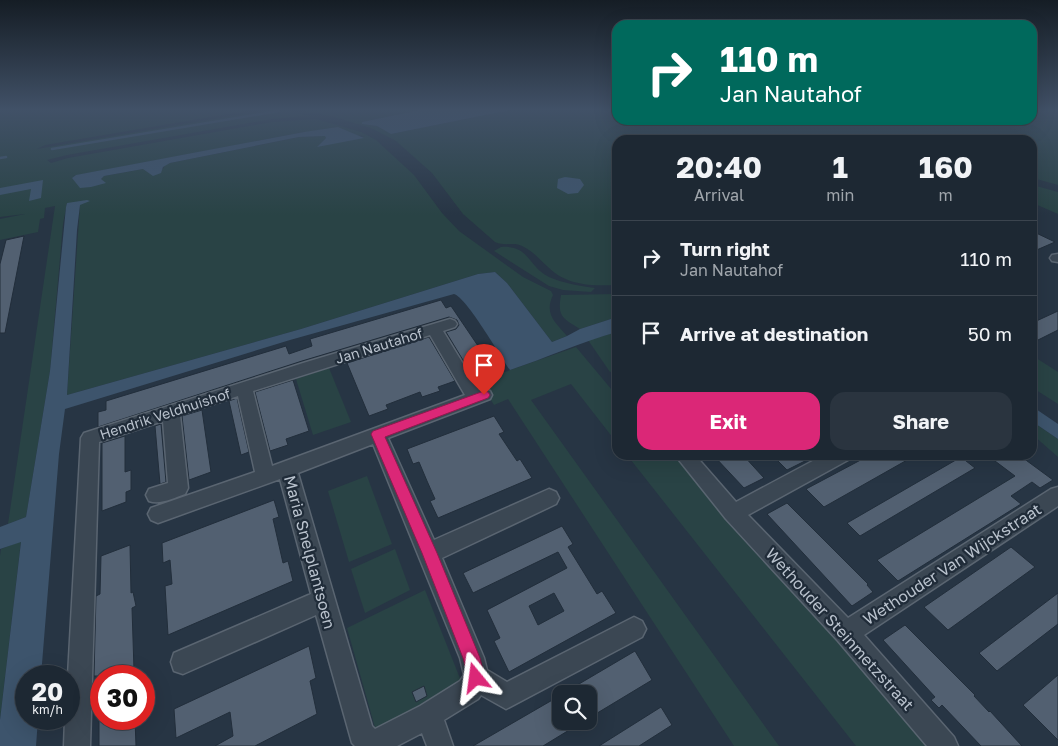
<!DOCTYPE html>
<html lang="en">
<head>
<meta charset="utf-8">
<style>
	body { margin:0; font-family:"Golos Text",sans-serif; background:#2a343f; color:#f1f3f6; height:100vh; display:flex; flex-direction:column; font-size:19px; white-space:nowrap }
	* { box-sizing:border-box; margin:0 }
	p { font-size:16px; color:#a0a6ac }
	.icon { flex:none; width:28px; height:28px; fill:none; stroke:currentColor; stroke-width:2; stroke-linecap:round; stroke-linejoin:round }
	.map { position:relative; flex:1; overflow:hidden }
	.sheet { position:absolute; left:612px; top:135px; width:425px; height:325px; display:flex; flex-direction:column; background:#1d2833; border-radius:15px; box-shadow:0 5px 20px #0002,0 0 0 1px #3b444e }
	.sheet>* { flex:none }
	.hud { position:absolute; left:612px; top:20px; width:425px; height:105px; border-radius:15px; box-shadow:0 5px 20px #0002,0 0 0 1px #3b444e; background:#00695c; color:#fff; overflow:hidden }
	.controls { position:absolute; left:552px; top:685px; display:grid; gap:10px }
	.controls a { display:grid; place-items:center; width:45px; height:45px; border-radius:10px; background:#1d2833; box-shadow:0 5px 20px #0002,0 0 0 1px #3b444e; font-size:25px }
	.speed { position:absolute; left:15px; top:665px; display:flex; gap:10px; font-size:25px; font-weight:700; text-align:center }
	.speed>* { display:grid; place-content:center; width:65px; height:65px; border-radius:50%; background:#1d2833; box-shadow:0 5px 20px #0002,0 0 0 1px #3b444e; line-height:1 }
	.speed small { font-size:12px; font-weight:400 }
	.speed .limit { border:8px solid #d22; background:#fff; color:#111 }
	.pin { position:absolute; display:grid; place-items:center; width:42px; height:42px; color:#fff; margin:-51px -21px; border-radius:50% 50% 50% 0; rotate:-45deg; box-shadow:0 0 5px #0007 }
	.pin .icon { rotate:45deg }
	.me { position:absolute; width:55px; margin:-28px; rotate:344deg; stroke-linejoin:round; filter:drop-shadow(0 0 4px #0008) }
	.turn { display:flex; align-items:center; gap:18px; height:105px; padding:0 25px; font-size:22px }
	.turn .icon { width:65px; height:65px; stroke-width:2.5 }
	.turn b { display:block; font-size:35px; line-height:42px }
	.eta { display:flex; justify-content:space-evenly; align-items:center; height:85px; text-align:center }
	.eta b { font-size:30px; font-weight:700; line-height:35px }
	.action { display:flex; gap:10px; margin-top:auto; padding:10px 25px }
	.action a { flex:1; height:58px; border-radius:15px; background:#db2777; color:#fff; font-size:20px; font-weight:700; line-height:58px; text-align:center }
	.action a+a { background:#2a343f; color:#f1f3f6 }
	ul { padding:0; list-style:none }
	li { display:flex; align-items:center; gap:15px; height:75px; padding:0 25px; border-top:1px solid #3b444e }
	li div { flex:1 }
	li b { display:block; font-size:19px }
	li em { font-style:normal }
	.map>svg:first-child { display:block }
</style>
</head>
<body>
<div class="map">
<svg width="1058" height="746" viewBox="0 0 1058 746">
	<rect width="100%" height="100%" fill="#273544"/>
	<!-- green -->
	<g fill="#294345" fill-rule="evenodd">
		<path d="M0,110H252L45,145L37,149L267,110H286L309,116L272,119L67,155L47,160L51,163L68,158L272,122L316,119L361,132L376,140L414,175L442,213L459,231L523,277L551,291L553,295C544,314 555,322 567,336L552,342L507,283L495,272L478,274L301,329L67,395L80,205L67,203L63,224L50,371L26,517L8,524L55,206L45,208L44,218L40,219L38,232L0,240V219L25,214L0,217ZM304,132L365,136L318,146L326,138L325,136L300,137L170,163L165,165L163,169L147,172L146,169H143L104,176L101,179L73,176Z"/>
		<path d="M300,110H420L362,122V124L377,126L391,134L510,110H617L618,120H1032L1033,110H1058V185L1033,178L1032,140H618L617,285C592,286 567,286 548,267C540,260 534,252 524,247C514,241 506,247 495,242L463,214L432,173L396,141L371,128L334,117Z"/>
		<polygon points="1033,185 1058,192 1058,214 1033,203"/>
		<path d="M501,247C530,245 528,267 549,277C562,283 580,286 595,288L591,292L563,290L549,286L494,251Z"/>
		<path d="M617,294V317L580,329C563,318 557,317 561,295Z"/>
		<polygon points="617,332 617,369 610,372 588,340"/>
		<polygon points="576,347 617,396 617,443 571,384 531,400 779,746 734,746 508,399 494,405 479,381"/>
		<polygon points="1033,356 1058,372 1058,404 1033,388"/>
		<polygon points="329,368 351,422 313,435 296,379"/>
		<polygon points="1033,422 1058,439 1058,457 1033,435"/>
		<polygon points="627,455 680,455 933,746 856,746"/>
		<polygon points="367,476 392,544 349,562 328,491"/>
		<polygon points="21,541 0,720 0,556 1,549"/>
		<polygon points="395,549 410,590 365,613 351,569"/>
		<polygon points="425,590 463,686 376,731 347,628"/>
	</g>
	<!-- water -->
	<g fill="#3d546c">
		<polygon points="420,110 510,110 391,134 377,126 362,124 362,122"/>
		<polygon points="338,127 364,138 317,147 326,138 325,136 299,137 170,163 163,167 161,173 153,176 143,169 104,176 101,179 106,183 91,187 80,188 72,178 76,175 304,132"/>
		<polygon points="565,177 580,179 584,185 578,193 568,194 557,188 558,179"/>
		<polygon points="43,180 41,198 29,201 31,189 0,195 0,188"/>
		<path d="M87,200L90,201L80,205L77,230L67,395L301,329L478,274L495,272L507,283L552,342L567,336L580,329L617,317V332C581,342 546,358 510,370C500,356 467,298 454,294L290,340L65,409L59,454L41,676H26V719H38L36,746H0V720L21,542L0,549V527L26,517L50,371L66,207L67,203Z"/>
		<polygon points="1033,407 1058,424 1058,439 1033,422"/>
	</g>
	<g fill="none" stroke-linecap="round" stroke-linejoin="round">
		<!-- stream -->
		<g stroke="#3d546c" stroke-width="2.5">
			<polyline points="52,149 279,111"/>
			<polyline points="0,158 6,157"/>
		</g>
	</g>
	<!-- building -->
	<g fill="#526071" stroke="#222e3b" fill-rule="evenodd">
		<polygon points="1032,231 1055,242 1032,252"/>
		<polygon points="24,236 5,333 0,333 0,264 6,240"/>
		<polygon points="441,300 446,308 451,306 495,371 479,377 477,374 472,375 446,332 456,329 459,325 457,320 449,317 302,361 98,427 98,412 106,410 106,401 286,346 289,354 312,346 310,339"/>
		<polygon points="1058,311 1058,330 1032,343 1032,323"/>
		<polygon points="429,337 455,381 438,387 440,391 422,397 420,392 386,405 388,409 369,416 347,363"/>
		<polygon points="293,380 309,431 286,439 288,445 270,451 255,392"/>
		<polygon points="237,398 249,452 241,455 229,401"/>
		<polygon points="202,410 211,472 189,480 182,416"/>
		<polygon points="494,416 504,432 499,434 517,461 520,459 532,478 438,518 430,501 435,499 427,481 419,462 413,464 407,449"/>
		<polygon points="161,424 166,482 160,484 155,426"/>
		<polygon points="125,436 125,472 131,470 131,490 126,492 126,502 102,511 102,443"/>
		<polygon points="713,455 743,455 764,478 744,488"/>
		<polygon points="772,455 817,455 787,470"/>
		<polygon points="870,455 916,455 824,507 806,489"/>
		<polygon points="987,455 1019,455 1053,480 1040,488 1032,482 1011,496 1021,504 898,581 877,560 1015,476"/>
		<polygon points="961,457 975,468 860,536 847,523"/>
		<polygon points="274,500 279,517 273,519 283,563 288,561 293,581 168,635 165,586 172,584 170,560 163,563 162,543"/>
		<polygon points="787,503 868,584 867,585 873,592 852,606 767,514"/>
		<path d="M562,526L573,544L568,547L597,594L602,591L616,613L509,672L494,641L500,638L487,610L567,568L558,552L473,593L463,573ZM554,593L564,611L538,625L529,606Z"/>
		<polygon points="130,545 131,593 133,592 136,606 132,608 134,670 127,673 127,676 94,676 96,596 100,594 101,556"/>
		<polygon points="1011,547 1035,567 948,630 924,607"/>
		<polygon points="1058,593 1058,624 997,671 979,653"/>
		<polygon points="905,625 975,695 974,696 989,712 990,711 1022,746 981,746 942,705 939,708 931,700 935,697 883,640"/>
		<polygon points="309,646 316,678 310,681 317,714 255,746 215,746 233,736 230,712 176,738 174,709"/>
		<polygon points="635,651 652,680 589,718 589,694 562,694"/>
		<polygon points="1058,675 1058,740 1023,705"/>
		<polygon points="424,686 427,696 416,702 412,692"/>
		<polygon points="561,695 561,721 584,721 543,746 473,746"/>
		<polygon points="661,707 672,725 639,746 599,746"/>
		<polygon points="99,719 135,719 136,746 99,746"/>
	</g>
	<g fill="none" stroke-linecap="round" stroke-linejoin="round">
		<!-- street casing -->
		<g stroke="#5a6571" stroke-width="3">
			<g id="street">
				<polygon points="1058,254 1058,262 1052,261 1050,258 1052,255"/>
				<path d="M450,319L455,321L457,324L455,327L443,331L479,390L484,389L490,391L492,395L490,399L388,438L434,540L549,489L556,492L559,498L556,504L442,558L484,658L487,670L507,682L634,617L642,621L646,629L642,637L506,709L481,695L478,699L444,720L453,746H427L422,733L397,746H355L352,743L316,615L183,674L174,671L171,662L174,653L311,594L280,479L158,523L151,520L148,514L151,508L255,472L238,396L180,415L188,488L185,494C174,498 160,505 149,501L146,495L149,489L168,483L163,421L99,442L90,746H64L65,719H69L68,676L81,438L84,433L303,363ZM430,335L465,395L272,466L253,391ZM373,444L460,658L464,675L460,681L420,706L375,729L372,726L298,473Z"/>
				<polygon points="675,455 695,455 736,502 824,455 850,455 848,460 748,515 848,618 1051,489 1058,487 1058,506 864,635 954,737 958,746 927,746 838,641 726,519"/>
			</g>
		</g>
		<!-- street -->
		<use href="#street" fill="#3b4753" fill-rule="evenodd"/>
	</g>
	<!-- sky -->
	<linearGradient id="sky" x2="0" y2="1"><stop stop-color="#151d25"/><stop offset="0.51" stop-color="#415167"/><stop offset="1" stop-color="#415167" stop-opacity="0"/></linearGradient>
	<rect width="1058" height="215" fill="url(#sky)"/>
	<!-- route -->
	<polygon fill="#db2777" stroke="#8e194d" points="484,391 488,392 490,395 488,398 385,437 437,553 480,658 485,678 483,684 476,686 470,684 463,658 422,553 371,434 373,431"/>
	<g text-anchor="middle" stroke-width="4.5" stroke-linejoin="round" paint-order="stroke">
		<!-- street labels -->
		<g font-size="14" fill="#b9c2cd" stroke="#202c39">
			<text transform="translate(379 346) rotate(-17)" y="5">Jan Nautahof</text>
			<text transform="translate(165 414) rotate(-18)" y="5">Hendrik Veldhuishof</text>
		</g>
		<!-- near-street labels -->
		<g font-size="16" fill="#b9c2cd" stroke="#202c39">
			<text transform="translate(310 552) rotate(75)" y="6">Maria Snelplantsoen</text>
			<text transform="translate(952 564) rotate(-33)" y="6">Wethouder Van Wijckstraat</text>
			<text transform="translate(840 629) rotate(48)" y="6">Wethouder Steinmetzstraat</text>
		</g>
	</g>
</svg>
<div class="controls">
<a><svg class="icon" aria-label="search" viewBox="0 0 24 24"><circle cx="10" cy="10" r="6"/><path d="M15 15l6 6"/></svg></a>
</div>
<div class="speed"><div>20<small>km/h</small></div><div class="limit">30</div></div>
<div class="pin" style="left:484px;top:395px;background:#d93025"><svg class="icon" aria-label="arrive" viewBox="0 0 24 24"><path d="M6 21V4h12l-3 4 3 4H6"/></svg></div>
<svg class="me" style="left:476px;top:678px" viewBox="-20 -20 40 40"><path d="M0-17L14 15 0 8-14 15z" fill="#db2777" stroke="#fff" stroke-width="4"/></svg>
<div class="hud">
<div class="turn"><svg class="icon" aria-label="right" viewBox="0 0 24 24"><path d="M7 20v-9h11M14 6l5 5-5 5"/></svg><div><b>110 m</b>Jan Nautahof</div></div>
</div>
<section class="sheet">
<div class="eta">
<div><b>20:40</b><p>Arrival</p></div>
<div><b>1</b><p>min</p></div>
<div><b>160</b><p>m</p></div>
</div>
<ul>
<li><svg class="icon" aria-label="right" viewBox="0 0 24 24"><path d="M7 20v-9h11M14 6l5 5-5 5"/></svg><div><b>Turn right</b><p>Jan Nautahof</p></div><em>110 m</em></li>
<li><svg class="icon" aria-label="arrive" viewBox="0 0 24 24"><path d="M6 21V4h12l-3 4 3 4H6"/></svg><div><b>Arrive at destination</b></div><em>50 m</em></li>
</ul>
<div class="action"><a>Exit</a><a>Share</a></div>
</section>
</div>
</body>
</html>
